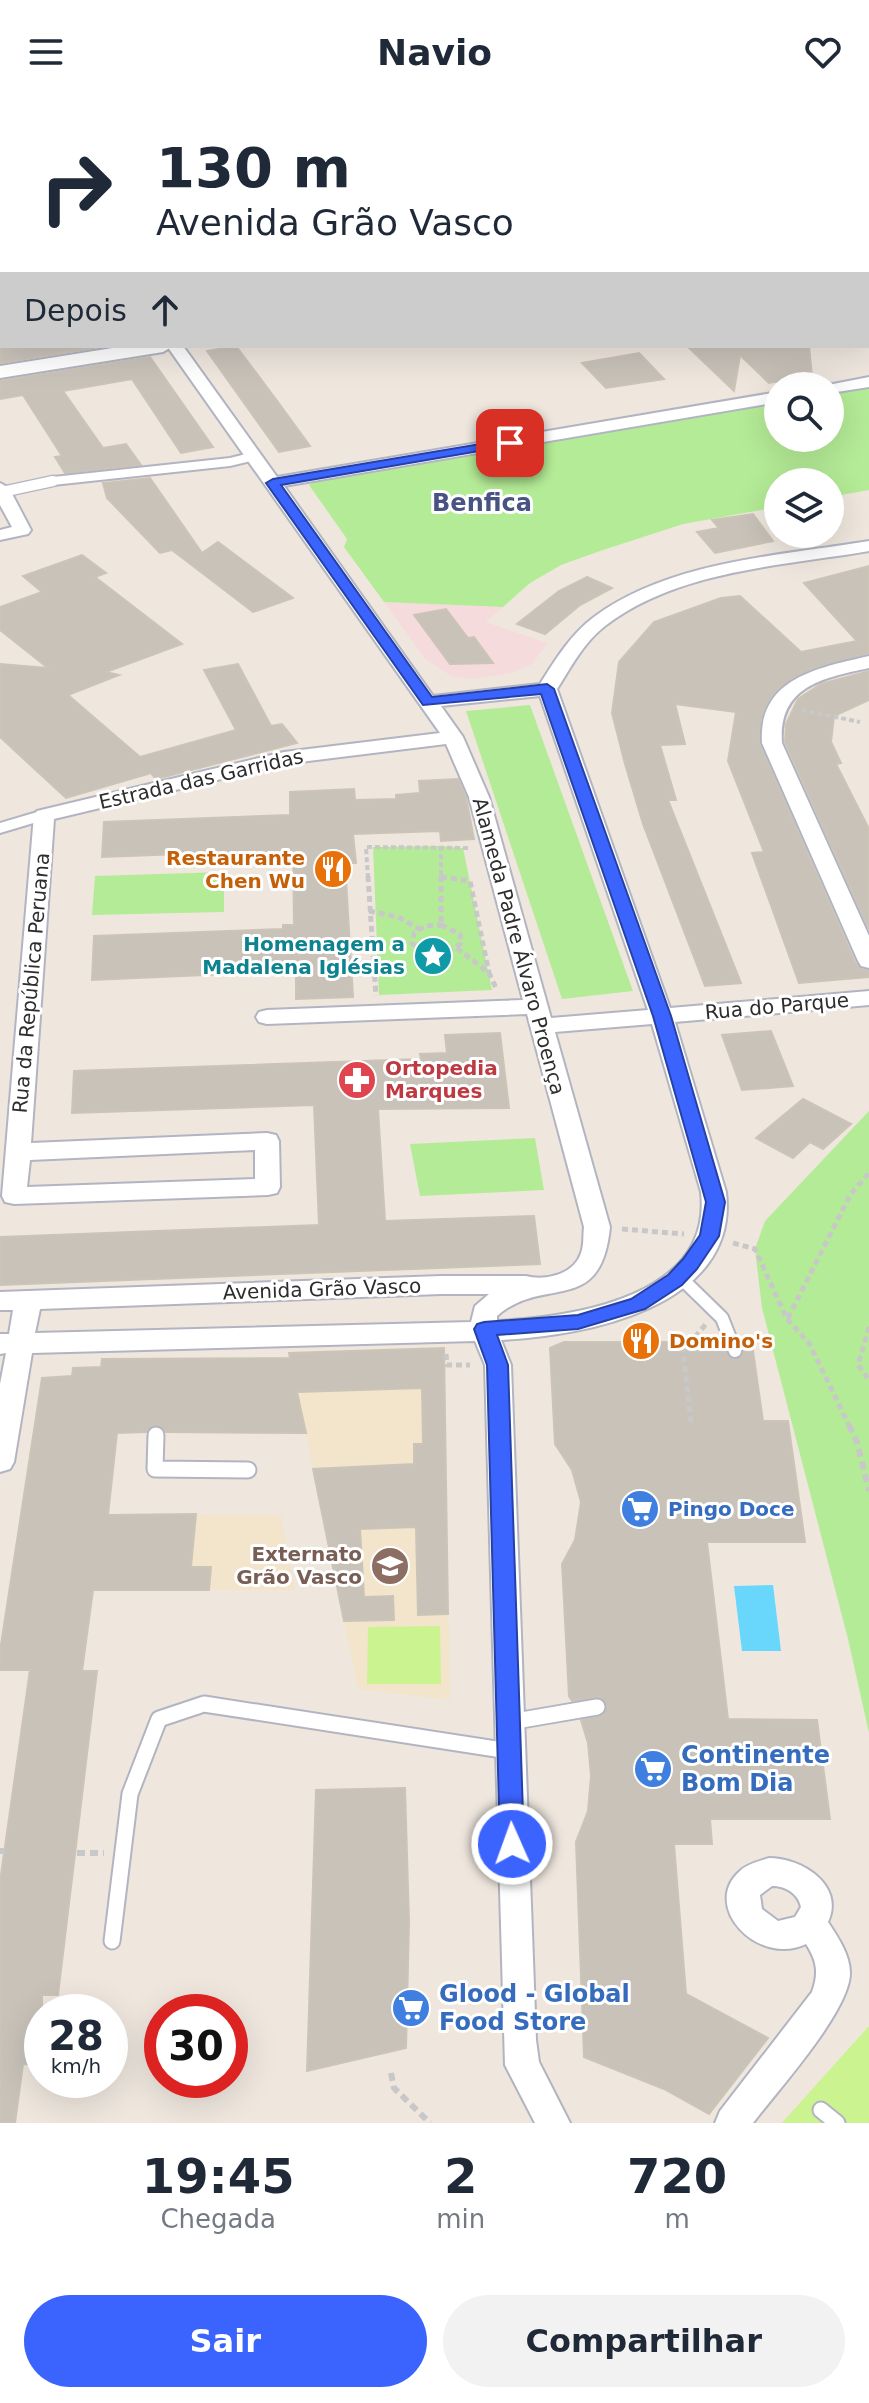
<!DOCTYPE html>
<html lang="pt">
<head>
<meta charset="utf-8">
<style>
	body { margin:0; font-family:"DejaVu Sans",sans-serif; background:#f2f2f3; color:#1f2937; height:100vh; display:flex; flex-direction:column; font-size:30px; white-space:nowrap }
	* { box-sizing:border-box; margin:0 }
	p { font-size:26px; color:#747a83 }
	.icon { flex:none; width:44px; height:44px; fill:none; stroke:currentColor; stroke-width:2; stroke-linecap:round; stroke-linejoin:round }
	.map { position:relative; height:2019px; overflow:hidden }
	.sheet { display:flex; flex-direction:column; background:#fff; flex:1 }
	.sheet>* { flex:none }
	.top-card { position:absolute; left:0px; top:0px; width:870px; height:244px; box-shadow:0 8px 32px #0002; background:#fff; color:#1f2937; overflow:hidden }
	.tools { position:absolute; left:764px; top:268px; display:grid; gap:16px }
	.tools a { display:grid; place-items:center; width:80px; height:80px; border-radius:50%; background:#fff; box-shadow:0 8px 32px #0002; font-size:40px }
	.speed { position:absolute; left:24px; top:1890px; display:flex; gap:16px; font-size:40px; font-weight:700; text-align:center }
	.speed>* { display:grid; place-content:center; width:104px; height:104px; border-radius:50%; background:#fff; box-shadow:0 8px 32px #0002; line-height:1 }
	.speed small { font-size:20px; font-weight:400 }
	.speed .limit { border:12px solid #d22; background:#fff; color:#111 }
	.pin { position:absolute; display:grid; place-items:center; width:68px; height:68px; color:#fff; margin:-34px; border-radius:16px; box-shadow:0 4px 12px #0006 }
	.me { position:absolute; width:88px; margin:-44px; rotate:358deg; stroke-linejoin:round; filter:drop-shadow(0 0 6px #0008) }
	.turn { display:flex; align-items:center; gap:28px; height:168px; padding:0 24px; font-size:36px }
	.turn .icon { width:104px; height:104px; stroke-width:2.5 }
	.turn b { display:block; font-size:56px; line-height:68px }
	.then { display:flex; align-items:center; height:76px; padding:0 24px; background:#0003; gap:16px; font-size:30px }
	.eta { display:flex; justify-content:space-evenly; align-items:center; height:136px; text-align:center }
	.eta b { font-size:48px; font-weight:700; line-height:56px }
	.button { display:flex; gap:16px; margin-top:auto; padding:16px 24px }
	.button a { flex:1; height:92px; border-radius:48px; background:#3b64ff; color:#fff; font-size:32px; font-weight:700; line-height:92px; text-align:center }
	.button a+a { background:#f2f2f3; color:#1f2937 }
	header { display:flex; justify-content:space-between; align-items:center; height:104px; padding:0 24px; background:#fff; font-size:36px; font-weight:700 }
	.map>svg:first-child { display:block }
</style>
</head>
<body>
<header><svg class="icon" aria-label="menu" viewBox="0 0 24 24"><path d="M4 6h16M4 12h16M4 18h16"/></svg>Navio<svg class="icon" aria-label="heart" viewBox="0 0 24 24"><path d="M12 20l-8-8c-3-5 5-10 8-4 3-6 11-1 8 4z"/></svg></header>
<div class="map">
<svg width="869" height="2019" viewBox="0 0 869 2019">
	<rect width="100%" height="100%" fill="#efe7de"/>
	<!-- education -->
	<g fill="#f2e5cc">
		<polygon points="0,0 846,0 851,2 2,2 0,139"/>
		<polygon points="444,1244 450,1596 358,1585 289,1249"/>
		<polygon points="22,1410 281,1411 295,1486 83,1486"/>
	</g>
	<!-- medical -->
	<polygon fill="#f6dbdd" points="384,498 503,503 486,518 548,539 532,560 512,569 472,575 453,573 426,556"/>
	<!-- green -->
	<g fill="#b4eb96">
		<polygon points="869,283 869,386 830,393 830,378 778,378 778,403 683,420 600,447 561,461 530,479 503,503 384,498 344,443 347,435 309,381 313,377 778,299 778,334 830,334 830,290"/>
		<polygon points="530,601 633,887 562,895 466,607"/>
		<polygon points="441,742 463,744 492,886 379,891 373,743"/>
		<polygon points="224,768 224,808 92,811 95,772"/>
		<polygon points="869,1007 869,1629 848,1535 762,1204 755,1145 765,1117"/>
		<polygon points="535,1034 544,1086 420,1092 410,1040"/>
	</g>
	<!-- pitch -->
	<g fill="#cbf390">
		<polygon points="440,1522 441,1580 367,1580 368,1523"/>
		<polygon points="869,1922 869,2019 782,2019 789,2011"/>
	</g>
	<!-- water -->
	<polygon fill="#68d7fb" points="773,1481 781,1547 742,1547 734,1482"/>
	<!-- building -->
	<g fill="#c8c2b9" stroke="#cbc4b7" stroke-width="2">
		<polygon points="0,242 106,242 0,259"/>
		<polygon points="236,242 278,298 310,342 279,348 207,247"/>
		<polygon points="687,242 809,242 812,272 769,279 740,251 734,287"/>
		<polygon points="639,249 664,275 606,284 582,259"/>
		<polygon points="150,253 213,343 181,349 132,275 63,287 103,344 126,340 141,361 65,369 55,353 62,352 23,291 0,295 0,277"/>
		<polygon points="150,374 202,449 218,438 293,494 253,508 172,446 160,449 107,394 103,379"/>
		<polygon points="753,410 773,437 715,449 697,428 719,424 712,416"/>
		<polygon points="82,451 106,469 95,473 182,540 106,568 119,571 68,591 140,653 236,626 204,566 238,560 271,622 282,620 297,639 156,675 151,669 66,694 0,633 0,560 48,564 0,526 0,503 42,488 23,472"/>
		<polygon points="869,462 869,549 811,565 779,584 768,598 761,616 759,639 855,858 860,865 869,867 869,873 799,879 752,749 764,748 728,657 736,608 675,600 685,640 660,641 676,696 668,696 741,879 705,882 643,720 625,660 612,609 619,558 654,518 721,494 740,492 801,548 857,537 804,479"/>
		<polygon points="587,473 612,484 580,501 545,530 517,520 559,487"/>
		<polygon points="446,505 468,534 474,533 493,559 450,560 414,511"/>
		<polygon points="869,567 869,596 834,612 831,638 841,659 836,660 869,725 869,825 785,638 786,620 798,595 821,580"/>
		<polygon points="458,675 466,693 474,735 441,737 440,727 353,730 356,759 345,759 353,893 296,895 296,867 92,876 94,832 283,825 283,821 294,821 293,746 102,753 104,718 290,711 290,688 354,685 355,696 396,695 396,691 420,689 419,677"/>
		<polygon points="771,927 793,982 742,986 722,931"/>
		<polygon points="500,929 509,1004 378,1005 385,1117 534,1112 540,1160 0,1181 0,1133 319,1121 314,1001 72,1009 74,967 421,955 420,950 447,949 445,931"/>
		<polygon points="803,995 851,1020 823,1045 810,1038 793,1054 756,1034"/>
		<polygon points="564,1238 668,1238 669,1247 725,1247 734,1256 741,1253 744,1247 753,1247 763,1317 788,1317 805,1438 707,1438 728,1615 817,1616 830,1715 710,1715 712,1740 674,1740 686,1890 768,1934 709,2010 664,1985 584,1953 576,1738 588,1707 591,1672 588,1639 581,1616 603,1611 607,1602 600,1593 572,1597 569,1592 562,1460 575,1436 581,1398 572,1366 555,1340 550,1244"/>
		<polygon points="444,1244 448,1510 418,1511 416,1423 360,1425 364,1493 393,1492 394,1516 344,1517 313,1365 414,1360 414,1340 423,1340 422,1284 297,1288 306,1329 166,1328 156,1321 146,1328 117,1329 108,1411 196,1410 191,1463 211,1463 209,1486 93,1486 82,1567 97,1567 58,1891 42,1891 42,1961 23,1960 15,2019 0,2019 0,1778 30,1566 0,1566 0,1547 42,1274 72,1272 73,1264 101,1263 102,1255 290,1254 289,1249"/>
		<polygon points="405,1684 409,1818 406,1944 307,1967 316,1686"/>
	</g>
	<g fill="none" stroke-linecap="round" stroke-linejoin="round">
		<!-- service-far3 casing -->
		<g stroke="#b2b5c1" stroke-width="11">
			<g id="service-far3">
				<polyline points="407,0 414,2"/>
				<polyline points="594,0 601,2"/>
				<polyline points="347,2 352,0"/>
				<polyline points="641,2 645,0"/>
				<polyline points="726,2 734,0"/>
			</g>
		</g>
		<!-- service-far2 casing -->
		<g stroke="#b2b5c1" stroke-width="13">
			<polyline id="service-far2" points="2,388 53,377"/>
		</g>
		<!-- service-far1 casing -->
		<g stroke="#b2b5c1" stroke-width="16">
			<polyline id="service-far1" points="679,1172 722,1214 735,1247"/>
		</g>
		<!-- service casing -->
		<g stroke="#b2b5c1" stroke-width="19">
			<g id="service">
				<polyline points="156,1331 155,1365 248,1366"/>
				<polyline points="510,1618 597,1603"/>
				<polyline points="112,1837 130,1690 159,1615 204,1600 509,1647"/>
				<polyline points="821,2006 837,2019"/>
			</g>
		</g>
		<!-- pedestrian casing -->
		<g stroke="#b2b5c1" stroke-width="4">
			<g id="pedestrian">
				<polygon points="254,348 260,352 259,355 230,362 53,381 47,377 53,373 230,354"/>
				<polygon points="44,706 50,708 52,711 50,714 0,729 0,719"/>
			</g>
		</g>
		<!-- minor casing -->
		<g stroke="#b2b5c1" stroke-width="4">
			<g id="minor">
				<path d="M167,242H183L277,373L778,288V298L284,382L433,592L540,580C555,556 571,530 594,513C670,457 778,452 869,437V447C782,462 678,466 605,522C584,538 571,563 557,585L670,904L869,887V901L675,918L726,1088C740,1203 585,1232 501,1236L511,1261L536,1936L539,1958L570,2019H535L505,1961L485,1261L475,1237L32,1249L14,1358L10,1365L0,1368V1280L6,1249L0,1250V1230H9L13,1206H0V1188L441,1172H526C544,1177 574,1171 581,1149C584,1142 583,1131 584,1123L527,910L267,920L259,918L256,913L259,908L267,906L523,896L469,693L446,640L284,660L54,715L31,1039L267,1029L276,1031L279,1037L280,1083L277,1089L268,1091L14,1100L5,1098L2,1092L34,711L37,707L284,648L440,629ZM540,592L648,906L551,914L489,693L463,633L441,602ZM652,920L701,1088C713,1193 574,1213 497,1217V1212C544,1170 601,1214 610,1123L555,928ZM255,1046V1075L27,1083L30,1056ZM441,1190H489L475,1202L471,1218L35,1229L40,1205Z"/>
				<polygon points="869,273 869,283 830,289 830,282 823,282"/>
				<polygon points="0,379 9,384 31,426 28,430 0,436 0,426 12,423 0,401"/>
				<path d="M869,552V564C823,574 778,582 782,639L869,832V864L861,862L858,857L762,639C758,574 818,564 869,552Z"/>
				<path d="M769,1754C802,1754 845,1781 828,1818C838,1833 850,1851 850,1869C850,1907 778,1986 753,2019H715L720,2007L812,1888C819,1869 817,1857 806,1840C758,1863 700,1802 740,1767C747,1760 760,1757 769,1754ZM772,1782C785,1782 798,1789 801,1803L795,1813L778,1817L762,1805L760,1791Z"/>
			</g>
		</g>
		<!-- tertiary casing -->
		<g stroke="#b2b5c1" stroke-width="4">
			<g id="tertiary">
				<rect x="868" y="124" width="1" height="12"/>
				<polygon points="125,242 173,242 163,248 0,274 0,262"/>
			</g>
		</g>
		<!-- path-far2 -->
		<g stroke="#c8c8c8" stroke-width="4" stroke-dasharray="5 3" stroke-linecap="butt">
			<polyline points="802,606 860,618"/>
			<polyline points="441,742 441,774"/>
			<polyline points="441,773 447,774"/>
			<polyline points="368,774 366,743 471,744"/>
		</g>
		<!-- path-far1 -->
		<g stroke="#c8c8c8" stroke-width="5" stroke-dasharray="6 4" stroke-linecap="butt">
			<polyline points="368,772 376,892"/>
			<polyline points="441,772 441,821"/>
			<polyline points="441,773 470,777 489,869"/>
			<polyline points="369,807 398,813 419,825"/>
			<path d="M441,821L460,830L461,839C446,853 427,853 412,839L414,829L425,822Z"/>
			<polyline points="457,844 489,869 497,886"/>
			<polyline points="622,1125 684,1130"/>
			<polyline points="733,1139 755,1145 787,1215 809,1239 850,1323"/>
			<polyline points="788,1214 850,1091 869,1069"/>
			<polyline points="869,1223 858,1261 869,1276"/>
			<polyline points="446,1250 447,1261 470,1261"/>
			<polyline points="691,1318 683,1247 706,1220"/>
		</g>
		<!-- path -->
		<g stroke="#c8c8c8" stroke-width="6" stroke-dasharray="8 5" stroke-linecap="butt">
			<polyline points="849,1321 857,1338 869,1387"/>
			<polyline points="0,1747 5,1747"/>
			<polyline points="77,1749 104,1749"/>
			<polyline points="391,1969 394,1984 430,2019"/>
		</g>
		<!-- service-far3 -->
		<use href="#service-far3" stroke="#fff" stroke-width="8"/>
		<!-- service-far2 -->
		<use href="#service-far2" stroke="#fff" stroke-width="10"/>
		<!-- service-far1 -->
		<use href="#service-far1" stroke="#fff" stroke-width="12"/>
		<!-- service -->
		<use href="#service" stroke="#fff" stroke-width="15"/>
		<!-- pedestrian -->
		<use href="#pedestrian" fill="#fff" fill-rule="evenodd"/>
		<!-- minor -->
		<use href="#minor" fill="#fff" fill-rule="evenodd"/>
		<!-- tertiary -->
		<use href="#tertiary" fill="#fff" fill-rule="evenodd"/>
	</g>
	<!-- route -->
	<polygon fill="#3b64ff" stroke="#2641a6" stroke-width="2" points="510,335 517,339 515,341 281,381 432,593 547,580 554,585 671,912 725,1098 719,1132 697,1165 682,1181 645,1205 578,1225 497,1231 508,1261 524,1740 521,1747 512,1750 504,1747 500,1740 487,1261 474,1225 477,1220 484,1218 578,1211 631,1195 668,1171 683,1155 700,1131 706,1098 653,912 541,590 423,601 266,379 273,375"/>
	<!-- icons -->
	<defs>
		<g id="restaurant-disc" transform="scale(2)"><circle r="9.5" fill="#e8710a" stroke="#fff"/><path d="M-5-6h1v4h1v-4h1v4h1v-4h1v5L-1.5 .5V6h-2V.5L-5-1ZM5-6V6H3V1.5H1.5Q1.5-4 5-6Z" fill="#fff"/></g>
		<g id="sight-disc" transform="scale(2)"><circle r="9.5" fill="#0f9aa8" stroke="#fff"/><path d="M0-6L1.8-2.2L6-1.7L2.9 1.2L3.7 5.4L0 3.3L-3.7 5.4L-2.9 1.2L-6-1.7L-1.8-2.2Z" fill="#fff"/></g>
		<g id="pharmacy-disc" transform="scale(2)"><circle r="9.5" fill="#e0444e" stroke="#fff"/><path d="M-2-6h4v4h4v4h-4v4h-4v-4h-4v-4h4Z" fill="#fff"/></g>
		<g id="supermarket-disc" transform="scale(2)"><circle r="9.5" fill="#3f7fe0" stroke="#fff"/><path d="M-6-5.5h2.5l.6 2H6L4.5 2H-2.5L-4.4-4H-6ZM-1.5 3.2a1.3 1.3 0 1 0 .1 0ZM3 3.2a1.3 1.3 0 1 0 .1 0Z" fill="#fff"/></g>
		<g id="school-disc" transform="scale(2)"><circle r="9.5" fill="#8d6e63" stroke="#fff"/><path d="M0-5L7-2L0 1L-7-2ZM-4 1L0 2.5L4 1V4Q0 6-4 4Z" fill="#fff"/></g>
	</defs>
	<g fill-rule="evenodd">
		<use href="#restaurant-disc" x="333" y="765"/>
		<use href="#sight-disc" x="433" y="852"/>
		<use href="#pharmacy-disc" x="357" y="976"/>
		<use href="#restaurant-disc" x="641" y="1237"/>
		<use href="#supermarket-disc" x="640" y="1405"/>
		<use href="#school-disc" x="390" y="1462"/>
		<use href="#supermarket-disc" x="653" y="1665"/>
		<use href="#supermarket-disc" x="411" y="1904"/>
	</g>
	<g text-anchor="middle" stroke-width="6" stroke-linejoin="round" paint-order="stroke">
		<!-- street labels -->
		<g font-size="20" fill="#2d2d2d" stroke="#fff">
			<text transform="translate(201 675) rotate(-13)" y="7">Estrada das Garridas</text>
			<text transform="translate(519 842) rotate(75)" y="7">Alameda Padre Álvaro Proença</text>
			<text transform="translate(31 879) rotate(-85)" y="7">Rua da República Peruana</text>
			<text transform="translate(777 902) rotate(-5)" y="7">Rua do Parque</text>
			<text transform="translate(322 1185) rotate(-2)" y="7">Avenida Grão Vasco</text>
		</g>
		<!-- food labels -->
		<g font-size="20" font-weight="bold" fill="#c56008" stroke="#fff" text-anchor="end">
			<text x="305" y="761">Restaurante<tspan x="305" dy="23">Chen Wu</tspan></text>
			<text x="669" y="1244" text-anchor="start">Domino's</text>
		</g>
		<!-- culture labels -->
		<g font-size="20" font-weight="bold" fill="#0d838f" stroke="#fff" text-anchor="end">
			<text x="405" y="847">Homenagem a<tspan x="405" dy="23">Madalena Iglésias</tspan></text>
		</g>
		<!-- health labels -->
		<g font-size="20" font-weight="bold" fill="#be3a42" stroke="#fff" text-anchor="start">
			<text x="385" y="971">Ortopedia<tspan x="385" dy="23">Marques</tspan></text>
		</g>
		<!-- shop labels -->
		<g font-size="20" font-weight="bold" fill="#366cbe" stroke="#fff" text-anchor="start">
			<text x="668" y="1412">Pingo Doce</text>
		</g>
		<!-- education labels -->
		<g font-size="20" font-weight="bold" fill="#785e54" stroke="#fff" text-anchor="end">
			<text x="362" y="1457">Externato<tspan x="362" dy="23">Grão Vasco</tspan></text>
		</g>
		<!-- far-district labels -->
		<g font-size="24" font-weight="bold" fill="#485383" stroke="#fff">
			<text x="482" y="407">Benfica</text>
		</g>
		<!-- near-shop labels -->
		<g font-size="24" font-weight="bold" fill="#366cbe" stroke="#fff" text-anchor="start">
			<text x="681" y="1659">Continente<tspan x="681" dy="28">Bom Dia</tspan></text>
			<text x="439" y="1898">Glood - Global<tspan x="439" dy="28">Food Store</tspan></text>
		</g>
	</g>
</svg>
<div class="tools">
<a><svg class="icon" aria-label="search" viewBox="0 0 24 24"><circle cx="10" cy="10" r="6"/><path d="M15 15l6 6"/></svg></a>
<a><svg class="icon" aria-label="layers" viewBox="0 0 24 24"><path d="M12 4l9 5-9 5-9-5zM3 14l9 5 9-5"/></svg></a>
</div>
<div class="speed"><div>28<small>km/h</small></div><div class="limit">30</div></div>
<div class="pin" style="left:510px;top:339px;background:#d93025"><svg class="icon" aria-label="arrive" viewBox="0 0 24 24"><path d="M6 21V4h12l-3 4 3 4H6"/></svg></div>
<svg class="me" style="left:512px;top:1740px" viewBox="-20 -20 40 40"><circle r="17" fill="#3b64ff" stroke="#fff" stroke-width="3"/><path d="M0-11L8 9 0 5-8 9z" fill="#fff"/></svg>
<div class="top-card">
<div class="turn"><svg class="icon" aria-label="right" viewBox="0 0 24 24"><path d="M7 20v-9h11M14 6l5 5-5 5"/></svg><div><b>130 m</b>Avenida Grão Vasco</div></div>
<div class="then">Depois<svg class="icon" aria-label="ahead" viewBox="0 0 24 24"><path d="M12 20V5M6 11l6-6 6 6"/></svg></div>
</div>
</div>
<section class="sheet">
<div class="eta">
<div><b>19:45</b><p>Chegada</p></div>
<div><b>2</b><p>min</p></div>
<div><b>720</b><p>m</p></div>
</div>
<div class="button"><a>Sair</a><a>Compartilhar</a></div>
</section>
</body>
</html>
